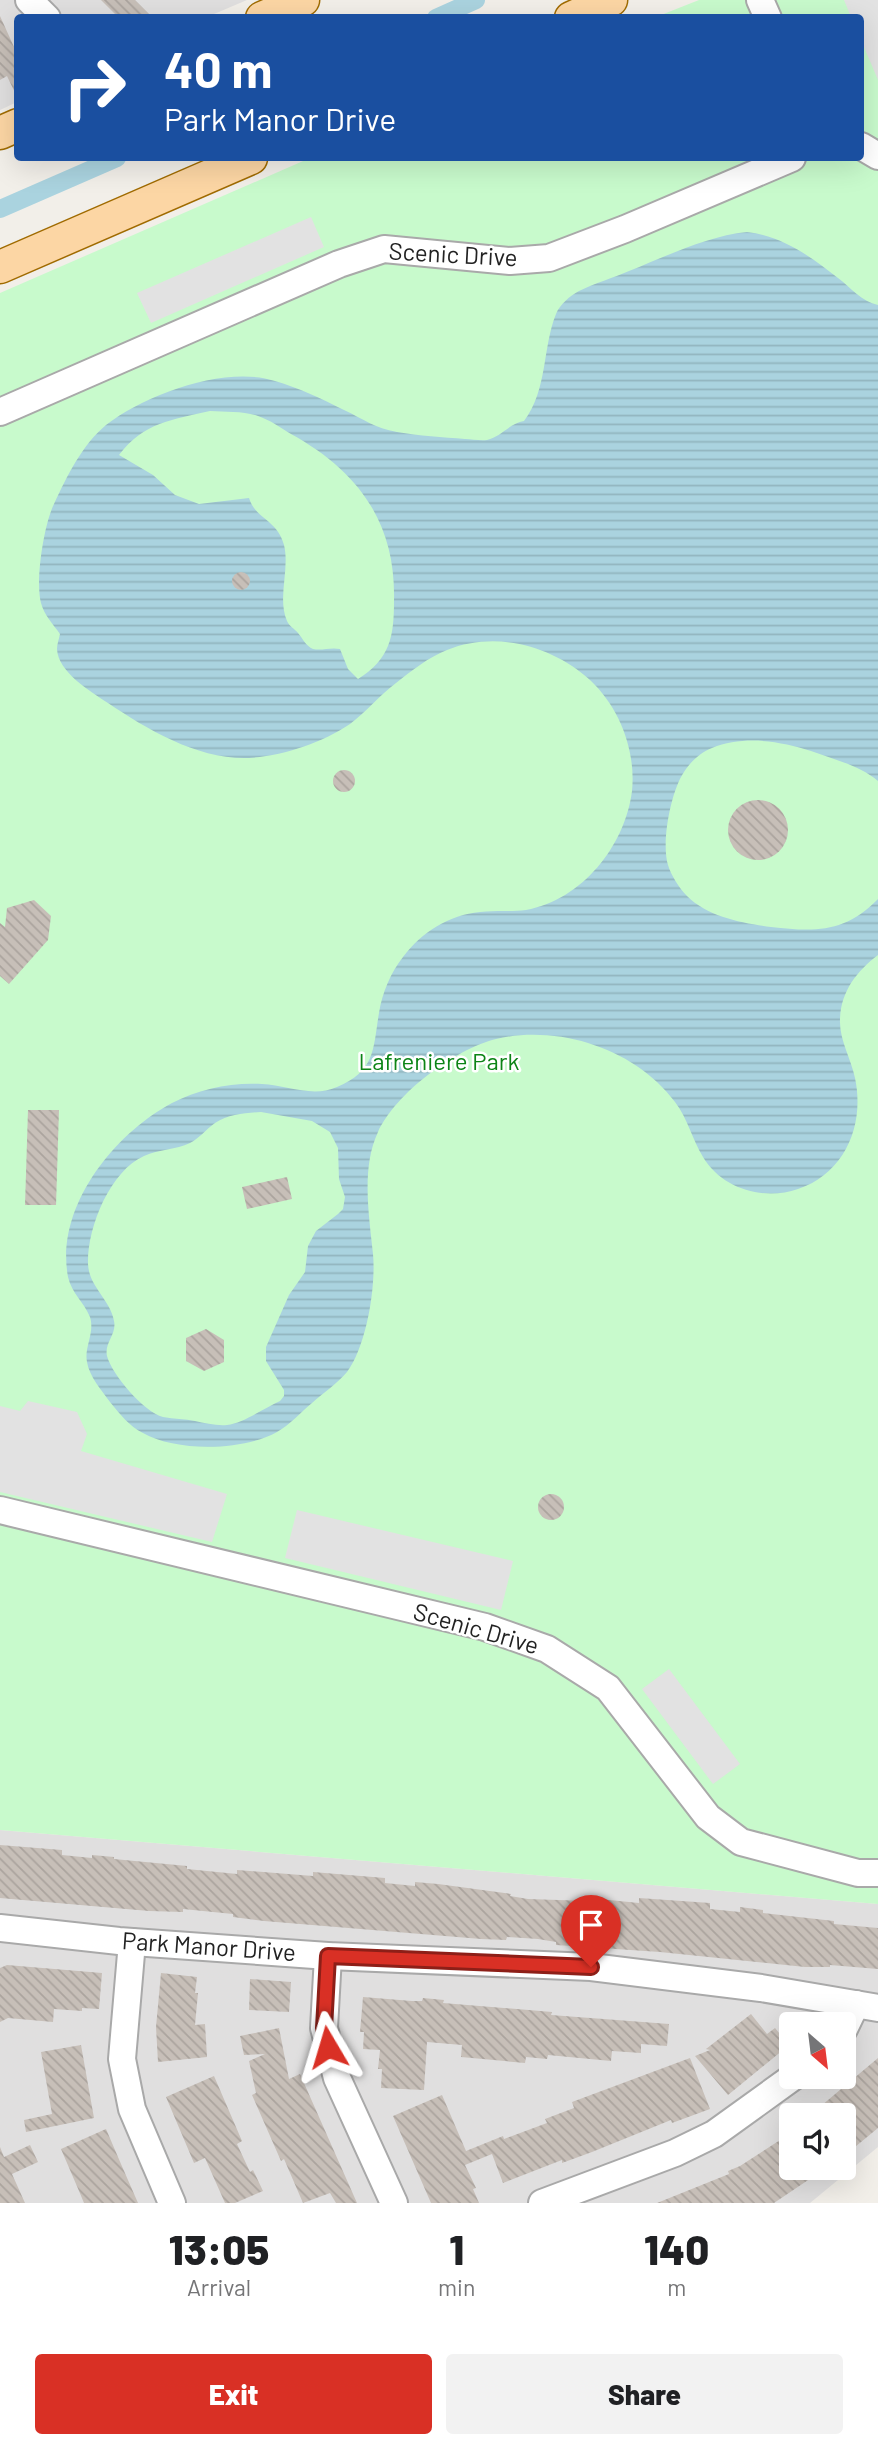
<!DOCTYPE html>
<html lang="en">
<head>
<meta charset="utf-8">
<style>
	body { margin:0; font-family:Barlow,sans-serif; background:#f2f2f2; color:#202124; height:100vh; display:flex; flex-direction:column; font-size:26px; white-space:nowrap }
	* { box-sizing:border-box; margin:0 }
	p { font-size:23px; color:#757577 }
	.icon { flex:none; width:38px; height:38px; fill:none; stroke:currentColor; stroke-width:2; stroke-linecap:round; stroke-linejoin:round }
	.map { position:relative; height:2203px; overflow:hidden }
	.side { display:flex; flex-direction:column; background:#fff; flex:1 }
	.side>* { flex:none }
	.top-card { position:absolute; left:14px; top:14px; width:850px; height:147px; border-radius:7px; box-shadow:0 7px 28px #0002; background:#1a4fa0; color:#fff; overflow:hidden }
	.needle { width:46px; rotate:152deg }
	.fabs { position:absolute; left:779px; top:2012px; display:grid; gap:14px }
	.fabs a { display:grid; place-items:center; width:77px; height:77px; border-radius:7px; background:#fff; box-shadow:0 7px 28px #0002; font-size:35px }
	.pin { position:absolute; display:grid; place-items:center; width:60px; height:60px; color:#fff; margin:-72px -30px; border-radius:50% 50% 50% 0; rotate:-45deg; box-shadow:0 0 7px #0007 }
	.pin .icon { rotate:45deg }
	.me { position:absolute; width:77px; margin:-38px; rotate:353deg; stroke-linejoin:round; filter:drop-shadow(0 0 5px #0008) }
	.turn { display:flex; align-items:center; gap:24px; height:147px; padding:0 35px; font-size:32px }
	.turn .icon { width:91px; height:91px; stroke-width:2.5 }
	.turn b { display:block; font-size:49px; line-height:60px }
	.eta { display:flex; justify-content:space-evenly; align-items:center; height:119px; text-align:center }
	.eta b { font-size:42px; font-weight:800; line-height:49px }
	.action { display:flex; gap:14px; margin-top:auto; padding:14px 35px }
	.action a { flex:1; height:80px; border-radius:7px; background:#d93025; color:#fff; font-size:28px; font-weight:800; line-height:80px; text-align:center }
	.action a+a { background:#f2f2f2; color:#202124 }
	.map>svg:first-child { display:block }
</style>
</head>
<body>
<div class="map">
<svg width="878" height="2203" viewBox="0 0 878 2203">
	<defs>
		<pattern id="water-rules" width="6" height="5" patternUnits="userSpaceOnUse" patternTransform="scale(1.75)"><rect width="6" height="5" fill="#aad3df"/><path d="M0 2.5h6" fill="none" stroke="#92b5bf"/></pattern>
		<pattern id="building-back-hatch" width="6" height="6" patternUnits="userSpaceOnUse" patternTransform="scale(1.75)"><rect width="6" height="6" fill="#c7bfb8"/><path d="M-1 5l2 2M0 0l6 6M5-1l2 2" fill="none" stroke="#aba49e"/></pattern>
	</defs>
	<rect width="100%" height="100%" fill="#f2efe9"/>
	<!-- residential -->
	<g fill="#e0dfdf" fill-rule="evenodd">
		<polygon points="0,0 247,0 207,17 18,18 17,102 0,110"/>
		<path d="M0,1830L878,1904V2147L810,2203H0ZM791,2025H844V2077H791ZM791,2116H844V2168H791Z"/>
	</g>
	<!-- park -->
	<polygon fill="#c8facc" points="699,0 878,0 878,1904 0,1830 0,293 310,158 861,158 861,18 656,17"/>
	<!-- parking -->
	<g fill="#e2e2e2">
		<polygon points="844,0 878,0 878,80 861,40 861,18 851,17"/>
		<polygon points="311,217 324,247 151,323 137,293"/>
		<polygon points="28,1401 77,1412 87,1434 81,1451 227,1494 212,1542 0,1492 0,1406 20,1411"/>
		<polygon points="297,1510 513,1561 501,1610 285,1558"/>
		<polygon points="669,1669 740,1764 713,1784 642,1689"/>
	</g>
	<!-- water -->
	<path fill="url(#water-rules)" fill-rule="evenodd" d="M747,232C782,236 810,256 838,278C850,287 862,302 878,305V781C859,765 835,760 811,751C780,741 744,735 712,748C701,752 690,762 684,772C671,791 661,842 668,865C671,875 679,888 687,896C708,917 742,923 771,927C815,932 845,933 878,899V955C857,971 841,991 840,1019C839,1040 851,1058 855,1078C865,1125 845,1173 798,1189C764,1201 722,1189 703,1157C692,1139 688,1119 675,1102C653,1073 623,1054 588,1043C559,1034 525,1032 496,1039C455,1049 396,1093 378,1132C361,1168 369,1215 373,1254C376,1286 367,1345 347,1372C338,1383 323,1393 312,1403C301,1412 290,1425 277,1432C243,1451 176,1452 143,1433C129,1426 120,1414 110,1402C102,1391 89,1376 87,1362C84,1347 95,1333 90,1317C84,1302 72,1294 68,1277C55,1207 114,1134 172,1103C199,1089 232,1082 262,1084C287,1085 312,1098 337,1087C376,1071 373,1048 379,1013C382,993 391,972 403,957C422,932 449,915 480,912C496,910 511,912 526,910C582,900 625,846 632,791C636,751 620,708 590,680C553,646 496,630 447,650C429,657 411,671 396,683C380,695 366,712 350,724C322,743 282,756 249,758C199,760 148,730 108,703C90,691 58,672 57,649C57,644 59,639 60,634C53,624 44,615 41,603C35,581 44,524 54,504C67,476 82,445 106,425C146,394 226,365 275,381C299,388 322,399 344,410C363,419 375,428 397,432C419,436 443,437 465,439C472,439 480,441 487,440C501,437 510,423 524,421C548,389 542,349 556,314C560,304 570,296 579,291C595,283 613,278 629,271C667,256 707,236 747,232ZM210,411C226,412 243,411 258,416C270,420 281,428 291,434C358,471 396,522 394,601C394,637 390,659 358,679L348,669L340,649C330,647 322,651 313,649C306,646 303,639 298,633C295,629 289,626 287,621C277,598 290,569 284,545C277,519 256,520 249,498L199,504L175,495L153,475L119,455C144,422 172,420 210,411ZM261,1112L312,1121L330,1132L338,1148L339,1179L345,1197L343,1209L338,1214L316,1231L308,1246L305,1272L289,1295L266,1347V1361L284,1390V1396L280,1401C264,1408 244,1423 227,1425C217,1426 205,1423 195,1421C185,1419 174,1419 163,1417C144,1412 112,1375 107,1356C104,1343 117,1334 114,1321C110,1299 89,1287 88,1264C87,1228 110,1171 144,1156C159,1149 176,1150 190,1143C200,1138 206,1129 215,1123C229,1114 245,1113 261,1112Z"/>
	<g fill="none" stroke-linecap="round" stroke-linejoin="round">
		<!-- canal -->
		<g stroke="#aad3df" stroke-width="18">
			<polyline points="436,18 476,0"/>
			<polyline points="0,209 117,158"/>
		</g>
	</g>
	<!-- building -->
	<g fill="url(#building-back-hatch)">
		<polygon points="101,0 135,0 153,18 119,18"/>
		<polygon points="0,16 14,47 18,46 18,99 7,76 0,80"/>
		<circle cx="241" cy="581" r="9"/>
		<circle cx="344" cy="781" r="11"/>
		<circle cx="758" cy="830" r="30"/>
		<polygon points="34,900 51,916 48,940 9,984 0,976 0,923 5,927 7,908"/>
		<polygon points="28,1110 59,1110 56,1205 25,1205"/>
		<polygon points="287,1177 292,1199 247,1209 242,1187"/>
		<polygon points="206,1329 224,1340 224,1362 204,1371 186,1361 186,1338"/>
		<circle cx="551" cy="1507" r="13"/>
		<polygon points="0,1845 62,1850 62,1855 92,1858 92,1855 114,1857 114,1859 187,1866 187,1869 237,1874 237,1870 313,1876 313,1872 385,1878 385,1883 415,1886 415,1882 438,1884 511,1894 510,1896 528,1899 589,1901 589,1898 639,1903 639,1898 710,1903 710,1909 740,1912 740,1907 763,1910 763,1913 834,1921 834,1924 878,1928 878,1969 830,1965 830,1967 805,1967 660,1952 556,1945 556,1942 538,1939 507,1937 506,1940 481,1939 264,1921 233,1917 233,1914 183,1909 183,1912 149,1911 0,1898"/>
		<polygon points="7,1965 102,1973 99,2009 82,2008 82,2011 54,2009 53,2022 8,2018 0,2022 0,1968"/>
		<polygon points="161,1973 197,1977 195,1993 198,1993 195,2025 205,2024 207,2057 158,2062 156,2027"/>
		<polygon points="250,1979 291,1982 289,2012 249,2010"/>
		<polygon points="363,1997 412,2001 422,2001 423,1998 444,2000 443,2003 552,2012 551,2015 669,2024 667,2046 641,2044 641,2053 612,2051 611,2061 548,2055 547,2059 526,2057 525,2063 461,2057 462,2045 427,2042 424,2090 381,2088 382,2069 378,2069 380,2050 363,2049 364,2032 360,2032"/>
		<polygon points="751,2014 767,2034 775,2028 789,2045 728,2095 695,2056 710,2050 706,2049"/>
		<polygon points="279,2028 289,2079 300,2074 357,2203 336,2203 330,2193 303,2203 284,2159 281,2161 252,2095 256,2093 249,2061 265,2054 244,2055 240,2036"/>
		<polygon points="81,2045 94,2118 26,2132 24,2120 52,2114 41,2052"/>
		<polygon points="690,2058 710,2109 672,2123 671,2120 592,2152 562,2163 562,2160 503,2183 492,2154 465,2165 476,2188 473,2189 479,2203 431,2203 393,2116 442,2095 466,2151 503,2136 504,2139 547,2123 545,2119 574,2108 572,2102"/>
		<polygon points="878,2058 878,2128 844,2156 844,2116 809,2116"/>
		<polygon points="214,2076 242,2141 237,2144 250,2172 253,2170 263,2191 235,2203 225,2203 205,2158 194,2163 166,2097"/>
		<polygon points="106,2129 121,2164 138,2203 84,2203 79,2191 61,2149"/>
		<polygon points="791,2133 791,2168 826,2168 774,2203 657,2203 729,2174 728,2171 740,2166"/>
		<polygon points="30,2145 38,2162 12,2174 25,2203 0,2203 0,2147 4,2157"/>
	</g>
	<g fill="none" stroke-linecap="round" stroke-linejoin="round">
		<!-- minor casing -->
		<g stroke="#a9a9a9" stroke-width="30">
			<g id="minor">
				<polyline points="29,0 47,18"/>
				<polyline points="760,0 768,18"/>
				<polyline points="861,146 878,156"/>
				<polyline points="0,412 339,264 384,249 510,261 549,258 625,229 792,158"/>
				<polyline points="0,1510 485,1627 547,1649 608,1688 708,1817 741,1842 858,1873 878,1873"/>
				<polyline points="0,1928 119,1941 328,1956 591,1967 761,1988 878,2008"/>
				<polyline points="132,1942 122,2059 132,2109 172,2203"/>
				<polyline points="328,1956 324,2028 329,2047 337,2078 394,2203"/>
				<polyline points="844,2029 856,2004"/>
				<polyline points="542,2203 675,2153 714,2134 793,2077"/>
			</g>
		</g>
		<!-- major casing -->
		<g stroke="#a06b00" stroke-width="35">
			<g id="major">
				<polyline points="262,18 303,0"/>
				<polyline points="571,18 611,0"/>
				<polyline points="0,133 18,125"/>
				<polyline points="0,267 251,158"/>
			</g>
		</g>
		<!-- minor -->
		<use href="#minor" stroke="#fff" stroke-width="26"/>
		<!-- major -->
		<use href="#major" stroke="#fcd6a4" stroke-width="32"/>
	</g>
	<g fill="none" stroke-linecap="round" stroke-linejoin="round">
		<!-- route casing -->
		<g stroke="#8d1f18" stroke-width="18">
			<polyline id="route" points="328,2047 324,2028 328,1956 591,1967"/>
		</g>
		<!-- route -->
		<use href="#route" stroke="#d93025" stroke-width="12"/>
	</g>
	<g text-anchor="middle" stroke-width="5" stroke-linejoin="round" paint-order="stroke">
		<!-- street labels -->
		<g font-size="24" fill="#222" stroke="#fff">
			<text transform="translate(453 255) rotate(3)" y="8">Scenic Drive</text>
			<text transform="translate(476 1629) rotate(16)" y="8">Scenic Drive</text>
			<text transform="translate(209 1947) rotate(4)" y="8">Park Manor Drive</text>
		</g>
		<!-- park labels -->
		<g font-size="24" fill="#0c8416" stroke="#fff">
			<text x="439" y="1070">Lafreniere Park</text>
		</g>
	</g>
</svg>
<div class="fabs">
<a><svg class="needle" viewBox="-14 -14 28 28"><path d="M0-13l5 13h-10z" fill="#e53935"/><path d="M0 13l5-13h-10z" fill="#757577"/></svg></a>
<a><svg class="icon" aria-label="sound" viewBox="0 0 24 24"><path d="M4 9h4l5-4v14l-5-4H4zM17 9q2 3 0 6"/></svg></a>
</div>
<div class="pin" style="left:591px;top:1967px;background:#d93025"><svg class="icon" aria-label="arrive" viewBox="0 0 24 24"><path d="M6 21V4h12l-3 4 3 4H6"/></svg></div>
<svg class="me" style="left:328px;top:2047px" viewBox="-20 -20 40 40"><path d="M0-17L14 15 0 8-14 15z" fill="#d93025" stroke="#fff" stroke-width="4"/></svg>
<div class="top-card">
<div class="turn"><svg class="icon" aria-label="right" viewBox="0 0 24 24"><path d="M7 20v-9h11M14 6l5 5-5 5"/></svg><div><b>40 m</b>Park Manor Drive</div></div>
</div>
</div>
<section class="side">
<div class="eta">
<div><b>13:05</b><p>Arrival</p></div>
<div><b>1</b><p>min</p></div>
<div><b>140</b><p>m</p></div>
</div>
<div class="action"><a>Exit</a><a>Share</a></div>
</section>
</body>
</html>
